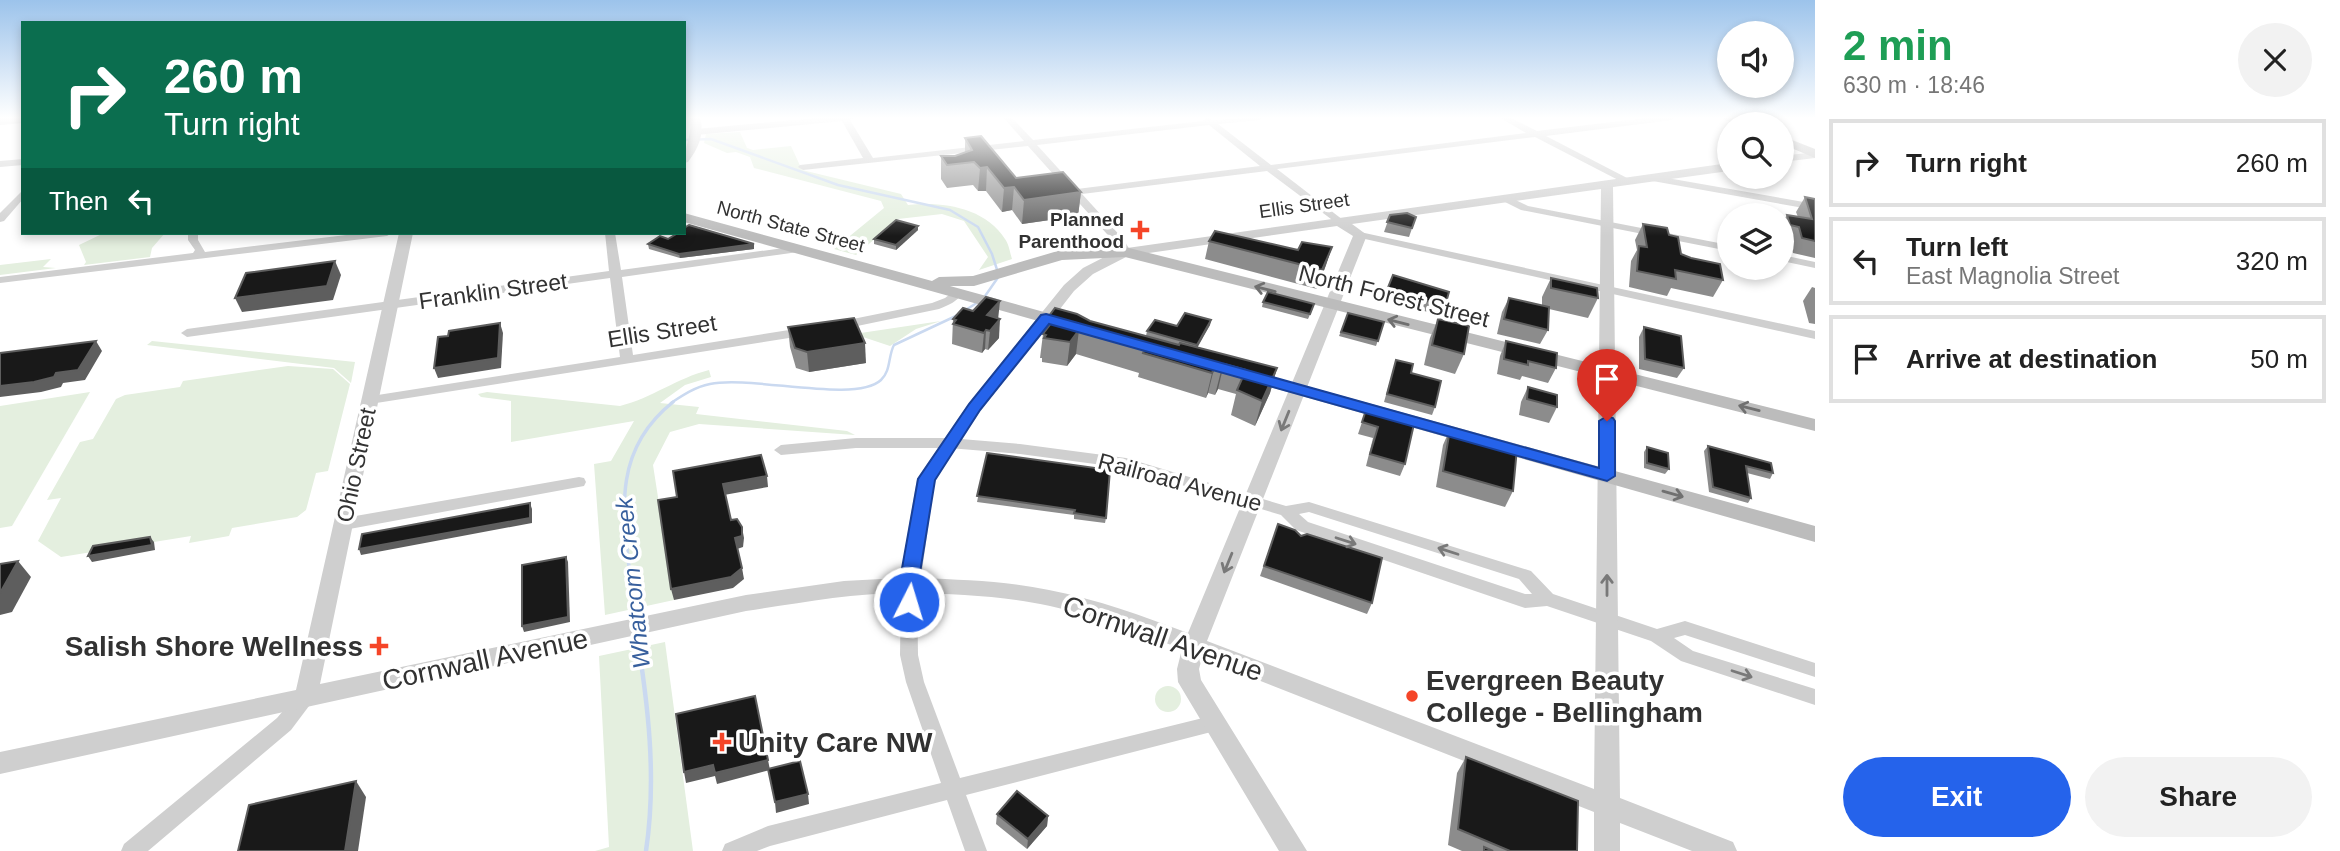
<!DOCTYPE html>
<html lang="en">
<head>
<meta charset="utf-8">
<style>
	body { margin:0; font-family:Arial,sans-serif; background:#f2f2f2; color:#222; height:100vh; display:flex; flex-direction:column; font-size:26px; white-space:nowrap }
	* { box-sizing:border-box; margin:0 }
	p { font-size:23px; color:#767676 }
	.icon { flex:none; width:38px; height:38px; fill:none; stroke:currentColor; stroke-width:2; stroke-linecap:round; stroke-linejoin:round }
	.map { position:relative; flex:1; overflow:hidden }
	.sheet { display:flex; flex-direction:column; background:#fff; width:525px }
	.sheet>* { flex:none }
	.guide { position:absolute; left:21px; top:21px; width:665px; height:214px; border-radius:0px; box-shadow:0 4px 10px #0003; background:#0b6e4f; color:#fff; overflow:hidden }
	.buttons { position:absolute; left:1717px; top:21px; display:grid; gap:14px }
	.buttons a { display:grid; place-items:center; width:77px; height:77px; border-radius:50%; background:#fff; box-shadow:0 4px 10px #0003; font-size:35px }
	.pin { position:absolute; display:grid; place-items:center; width:60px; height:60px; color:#fff; margin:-72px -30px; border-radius:50% 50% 50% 0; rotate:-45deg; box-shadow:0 0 7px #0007 }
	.pin .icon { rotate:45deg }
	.me { position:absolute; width:77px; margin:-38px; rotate:5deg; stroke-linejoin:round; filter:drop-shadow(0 0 5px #0008) }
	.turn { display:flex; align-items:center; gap:24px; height:147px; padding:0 28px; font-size:32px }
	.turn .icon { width:91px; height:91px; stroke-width:2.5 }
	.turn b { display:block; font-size:49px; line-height:60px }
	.then { display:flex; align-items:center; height:66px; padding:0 28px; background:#0003; gap:14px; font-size:26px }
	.round { display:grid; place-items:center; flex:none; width:74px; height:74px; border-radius:37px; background:#f2f2f2 }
	.summary { display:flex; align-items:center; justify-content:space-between; height:119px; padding:0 28px }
	h1 { font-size:42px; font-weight:800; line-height:52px; color:#1e9e55 }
	.action { display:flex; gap:14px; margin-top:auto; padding:14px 28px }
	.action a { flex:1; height:80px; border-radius:42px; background:#2563eb; color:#fff; font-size:28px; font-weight:800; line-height:80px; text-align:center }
	.action a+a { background:#f2f2f2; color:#222 }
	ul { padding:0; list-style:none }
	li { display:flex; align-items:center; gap:21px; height:88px; margin:0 14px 10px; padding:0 14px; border:4px solid #e0e0e0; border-radius:0px }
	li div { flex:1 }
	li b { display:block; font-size:26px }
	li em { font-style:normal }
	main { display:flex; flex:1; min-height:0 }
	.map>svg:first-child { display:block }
</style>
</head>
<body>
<main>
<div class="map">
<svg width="1815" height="851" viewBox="0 0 1815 851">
	<rect width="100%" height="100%" fill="#fff"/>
	<!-- green -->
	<g fill="#e4efdf">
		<path d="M740,132L747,148L753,150L791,146L802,170L901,194L908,205C941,201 985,207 1005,239C1009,244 1010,253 1012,259L979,270L988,257L964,221L942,214L898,219L856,255L834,249L884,208L881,201L754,168L750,157L736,152L727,153L704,143L706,134Z"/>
		<polygon points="104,233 165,233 152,248 150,257 84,265 86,262 79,245"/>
		<polygon points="51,259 43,267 56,268 0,275 0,265"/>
		<polygon points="941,321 916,329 890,346 854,334"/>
		<polygon points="152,341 355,362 351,383 334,368 147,345"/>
		<polygon points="288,366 333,369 350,384 328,471 316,473 306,510 297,517 232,528 229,536 189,543 191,536 61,557 38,541 61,498 47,500 80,442 93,439 116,399 125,395 180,387 183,381"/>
		<path d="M709,370L711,377L685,385L660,403L699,407L696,414L847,431L855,435L699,424L670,432L653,465L674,600L605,615L594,464L611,461L634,421L511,442V401L481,397L478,394L487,392L620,406C652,398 677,378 709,370Z"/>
		<polygon points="90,392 12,526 0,528 0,406"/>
		<polygon points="665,642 693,851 595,851 609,847 599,656"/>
		<circle cx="1168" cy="699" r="13"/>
	</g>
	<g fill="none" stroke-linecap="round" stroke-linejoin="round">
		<!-- stream-far2 -->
		<g stroke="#cad9f0" stroke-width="2.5">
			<polyline points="684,140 711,139 838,185 950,210 978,227 992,254 999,276 983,299 964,311"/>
			<path d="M671,403C683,395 695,387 710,384C751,375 855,404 881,380C891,371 888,356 894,345L958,315"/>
		</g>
		<!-- stream-far1 -->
		<path stroke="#cad9f0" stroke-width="3.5" d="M633,602C626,527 605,456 673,402"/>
		<!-- stream -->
		<g stroke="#cad9f0" stroke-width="4.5">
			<polyline points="633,601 635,623"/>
			<path d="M636,630C648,703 657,777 646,851"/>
		</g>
		<!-- minor -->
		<g fill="#cfcfcf" fill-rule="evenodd">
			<path d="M828,117H855L850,120L873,158L1024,141L1003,117H1011L1033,140L1203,121L1207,117L1212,120L1264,117L1260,120L1218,124L1271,165L1526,133L1499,117H1509L1537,131L1654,117H1676L1672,120L1546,136L1629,179V183L1626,184L1535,137L1277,169L1343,220V224L1339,225L1267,171L1082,194L1124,240L1131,252L1125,255L1121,254L1115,243L1028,146L803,170L798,167L800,165L863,158L842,121L696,135L692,132L696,129ZM1209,125L1260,166L1077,189L1037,145Z"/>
			<polygon points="23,159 23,165 0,167 0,161"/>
			<polygon points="1650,175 1815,204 1815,210 1647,180 1647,176"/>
			<polygon points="23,190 23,199 4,221 0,222 0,213"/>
			<polygon points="1505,195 1528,206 1729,245 1729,251 1521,210 1501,200 1500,198"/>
			<polygon points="1360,232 1815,331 1815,339 1356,237 1356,233"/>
			<polygon points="188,233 198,233 198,240 205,252 363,233 392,233 387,236 0,283 0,277 193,253 195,250 188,240"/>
			<polygon points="605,233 615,233 621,270 798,246 803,249 798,252 622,277 633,355 808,327 814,331 808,335 370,404 365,403 363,400 365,397 620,357 610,278 187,337 181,333 187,329 609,271"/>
			<polygon points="1782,255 1815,262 1815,268 1782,261"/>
			<path d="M957,289L963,293C956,302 949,305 939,309L838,330L832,326L838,322L932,303L945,298Z"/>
			<path d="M856,438H949L1020,444L1126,458L1286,506L1309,502L1531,571L1553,594L1657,629L1685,621L1815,663V677L1685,635L1674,638L1693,651L1815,689V705L1681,661L1651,641L1547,606L1525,608L1519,606L1296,530L1281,515L1125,468L1020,454L949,448H856L781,455L774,450L781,445ZM1309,512L1519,579L1532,594H1525L1308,522L1299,514Z"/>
			<polygon points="579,477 584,478 586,482 584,486 344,530 338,528 336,524 338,520 344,518"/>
			<polygon points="909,579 915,581 917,585 918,655 924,682 960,778 1215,715 1222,717 1225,723 1222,729 1215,731 966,795 987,851 965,851 947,800 770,846 757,851 722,851 725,844 768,826 941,783 906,682 900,655 901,585 903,581"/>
			<polygon points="306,690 313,692 315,698 291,730 148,851 121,851 124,844 277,718 299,692"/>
		</g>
		<!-- tertiary -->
		<g fill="#cfcfcf" fill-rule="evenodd">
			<path d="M690,117H700C705,134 698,149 688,162L684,163C684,147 693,134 690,117Z"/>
			<polygon points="1815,152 1815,158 1782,162 1782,156"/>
			<path d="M1729,163V171L1613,187L1620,798L1733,842L1737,851H1692L1620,823V851H1594V812L1202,658L1199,669L1201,680L1307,851H1279L1178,682L1177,669L1182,649C1139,633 1095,616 1050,606C1005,596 957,594 911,593C856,592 800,603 746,611L0,774V752L296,690L399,233H413L320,684L746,595L844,581L900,578L917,479L969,403L1064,285L1083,268L1120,249ZM1601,189L1594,789L1207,641L1367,235L1352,224ZM1337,226L1353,236L1188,633C1143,616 1096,599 1049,590C1007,581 964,580 921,578L935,479L981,410L1074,291L1093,274L1128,256Z"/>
		</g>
		<!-- secondary -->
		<g fill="#bcbcbc" fill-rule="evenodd">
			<polygon points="0,117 23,117 23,123 0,125"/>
			<polygon points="1720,117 1736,117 1750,124 1734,124"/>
			<polygon points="1782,136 1815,149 1815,158 1782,144"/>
			<polygon points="684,213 932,281 939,277 973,276 1061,250 1125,247 1815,419 1815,431 1125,257 1062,260 974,286 950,286 1080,322 1082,326 1074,331 684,222"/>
			<polygon points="1248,370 1815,526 1815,542 1242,379 1239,375 1242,371"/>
		</g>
	</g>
	<!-- wall -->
	<g fill="#8c8c8c">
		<polygon points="965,138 1016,178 1081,192 1078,216 1022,224 1012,210 1002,212 986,191 978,191 973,185 947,188 941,179 941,156 955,156 965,152"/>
		<polygon points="1805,197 1815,199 1815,258 1793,253 1789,242 1782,241 1782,223 1787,215 1798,217 1796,212"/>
		<polygon points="1390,215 1416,217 1409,237 1384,232"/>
		<polygon points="1643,224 1669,235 1681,254 1723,280 1713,297 1671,288 1667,296 1629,287 1631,261 1637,250 1635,240"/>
		<polygon points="918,226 918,230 896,250 874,244 874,239"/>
		<polygon points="668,239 754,244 754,249 680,258 649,249 648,244"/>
		<polygon points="1209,241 1298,250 1332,247 1326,265 1317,289 1205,259"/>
		<polygon points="1393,275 1445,306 1441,316 1384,299"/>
		<polygon points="1551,278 1598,298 1588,318 1549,309 1548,330 1540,344 1497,334 1502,312 1509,298 1542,306 1542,297"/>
		<polygon points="1812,287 1815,288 1815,324 1809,323 1803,301"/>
		<polygon points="1263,302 1313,308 1308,319 1262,307"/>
		<polygon points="1348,313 1384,322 1376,346 1339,336"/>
		<polygon points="1049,316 1090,321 1146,336 1147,331 1211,320 1210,325 1197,347 1277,368 1270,393 1255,426 1231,415 1236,394 1218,389 1215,395 1208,393 1206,398 1138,377 1139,373 1076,354 1067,366 1042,362 1042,358 1040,358 1043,334 1048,328"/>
		<polygon points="999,318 999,338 988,350 985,349 982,353 952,344 953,319"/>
		<polygon points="1438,319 1464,354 1455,374 1424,365 1430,338"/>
		<polygon points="788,327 866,363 809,372 796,368 790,347"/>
		<polygon points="1644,327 1684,368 1677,378 1639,369 1639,337"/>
		<polygon points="1506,341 1556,368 1548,383 1522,376 1520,380 1497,374 1500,356"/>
		<polygon points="1396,360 1411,373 1435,407 1432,415 1384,402"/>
		<polygon points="1528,387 1557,407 1549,423 1519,415 1521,402"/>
		<polygon points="1366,410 1405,464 1400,476 1366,466 1373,438 1358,434"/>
		<polygon points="1450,429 1513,491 1505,507 1436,487 1443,445"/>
		<polygon points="1708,446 1773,473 1770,479 1747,473 1751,498 1748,503 1709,492 1704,451"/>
		<polygon points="1647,447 1669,469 1665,474 1644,468 1644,452"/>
		<polygon points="987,453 1106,518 1105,523 1074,519 1074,515 977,502"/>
		<polygon points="1278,524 1372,603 1367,614 1260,576"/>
		<polygon points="1466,757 1577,851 1462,851 1448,845 1457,773"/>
		<polygon points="997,814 1048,816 1047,826 1027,849 996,824"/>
	</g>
	<!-- shaded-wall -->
	<g fill="#5e5e5e">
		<polygon points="987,167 986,191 978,191 980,168"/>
		<polygon points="1014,187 1012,210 1002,212 1004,188"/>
		<polygon points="1081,192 1078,216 1022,224 1024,200"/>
		<polygon points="918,226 918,230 896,250 896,245"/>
		<polygon points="754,244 754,249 680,258 679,254"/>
		<polygon points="1332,247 1326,265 1317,289 1322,270"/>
		<polygon points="335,261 341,275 333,300 242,312 235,298"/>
		<polygon points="1000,301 998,320 986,330 985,349 982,353 984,333 987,315"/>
		<polygon points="1000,319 999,338 988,350 990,331"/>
		<polygon points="1211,320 1210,325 1196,350 1197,345"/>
		<polygon points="500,323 503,333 501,368 438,378 434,368"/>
		<polygon points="1079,330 1076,354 1067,366 1070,342"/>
		<polygon points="96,341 102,351 85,380 63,383 61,387 41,392 0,397 0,386 56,373"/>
		<polygon points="865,343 866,363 809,372 807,352"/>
		<polygon points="1224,364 1218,389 1215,395 1221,371"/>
		<polygon points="1277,368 1270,393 1255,426 1262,401"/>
		<polygon points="1214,369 1208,393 1206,398 1212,373"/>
		<polygon points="767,476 768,487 724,495 723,484"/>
		<polygon points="530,503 532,509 532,523 361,555 359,549"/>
		<polygon points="742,527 744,538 743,547 737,549 735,538"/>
		<polygon points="150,537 154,542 155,550 92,562 88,556"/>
		<polygon points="566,557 568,562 570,622 524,632 522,626"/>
		<polygon points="18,561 31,577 12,612 0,615 0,593"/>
		<polygon points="742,568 744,579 733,588 674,600 671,589"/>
		<polygon points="768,760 770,770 717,784 715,776 686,783 684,772 713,765"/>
		<polygon points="356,781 366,797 358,851 345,851"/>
		<polygon points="808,794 809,804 776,813 775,802"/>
		<polygon points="1048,816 1047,826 1027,849 1028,839"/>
	</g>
	<!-- building -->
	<g fill="#191919" stroke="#5e5e5e" stroke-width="2">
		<polygon points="981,136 1016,178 1063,172 1081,192 1024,200 1014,187 1004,188 987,167 980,168 974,162 947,165 941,156 955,156 972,150 965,138"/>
		<polygon points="1805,197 1815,199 1815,241 1802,238 1799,227 1790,225 1787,215 1812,219"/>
		<polygon points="1407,213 1416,217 1412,228 1387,222 1390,215"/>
		<polygon points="896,220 918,226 896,245 874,239"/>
		<polygon points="1643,224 1667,228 1669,235 1678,237 1681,254 1691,258 1720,264 1723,280 1675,270 1676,279 1637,271 1639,246 1647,247"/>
		<polygon points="689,225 754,244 679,254 648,244 660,236 668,239 678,233 684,233 684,228"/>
		<polygon points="1215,231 1298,250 1302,242 1332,247 1322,270 1209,241"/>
		<polygon points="335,261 327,286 235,298 246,273"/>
		<polygon points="1393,275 1449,292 1445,306 1387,290"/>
		<polygon points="1551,278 1597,288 1598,298 1551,288"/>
		<polygon points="1268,292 1314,304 1310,314 1263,302"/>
		<polygon points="986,297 1000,301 987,315 1000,319 990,331 986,330 984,333 953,324 956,320 953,319 963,308 973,311"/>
		<polygon points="1509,298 1549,307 1548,330 1504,319"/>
		<polygon points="1055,308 1077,314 1090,321 1179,345 1180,343 1277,368 1262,401 1237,390 1246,370 1224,364 1221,371 1214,369 1212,373 1143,353 1145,349 1079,330 1070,342 1044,338 1046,335 1043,334 1055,318 1049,316"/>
		<polygon points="1185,313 1211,320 1197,345 1147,331 1155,320 1177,326"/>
		<polygon points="1348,313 1384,322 1378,341 1341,332"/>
		<polygon points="854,318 865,343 807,352 795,348 788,327"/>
		<polygon points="1438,319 1469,326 1464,354 1432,345"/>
		<polygon points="500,323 498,358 434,368 438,337 448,336 449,331"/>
		<polygon points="1644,327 1681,336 1684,368 1645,359"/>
		<polygon points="96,341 78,370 56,373 54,377 34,382 0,386 0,353"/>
		<polygon points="1506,341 1557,353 1556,368 1528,361 1528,365 1504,359"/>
		<polygon points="1396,360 1413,364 1411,373 1441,381 1435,407 1387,394"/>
		<polygon points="1528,387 1557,395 1557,407 1527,399"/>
		<polygon points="1366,410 1414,424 1405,464 1370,454 1378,427 1362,422"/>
		<polygon points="1450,429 1517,448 1513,491 1443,471"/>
		<polygon points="1708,446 1771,463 1773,473 1746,466 1751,498 1713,487"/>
		<polygon points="1647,447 1668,453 1669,469 1647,463"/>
		<polygon points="987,453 1110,470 1106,518 1074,513 1075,510 977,496"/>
		<polygon points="761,455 767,476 723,484 731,520 737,519 742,527 742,536 735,538 742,568 731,577 671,589 658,500 677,497 673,471"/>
		<polygon points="530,503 530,518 359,549 362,534"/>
		<polygon points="1278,524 1295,530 1301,536 1307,534 1382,558 1372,603 1264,566"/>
		<polygon points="150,537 152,545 88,556 93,546"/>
		<polygon points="566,557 568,617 522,626 522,565"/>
		<polygon points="18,561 0,593 0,564"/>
		<polygon points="755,696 768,760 715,773 713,765 684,772 676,714"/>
		<polygon points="1466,757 1578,801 1577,851 1510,851 1458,829"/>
		<polygon points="800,761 808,794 775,802 768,769"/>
		<polygon points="356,781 345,851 238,851 249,805"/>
		<polygon points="1017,791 1048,816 1028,839 997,814"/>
		<polygon points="1484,847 1493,851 1484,851"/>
	</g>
	<!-- one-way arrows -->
	<defs><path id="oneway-shaft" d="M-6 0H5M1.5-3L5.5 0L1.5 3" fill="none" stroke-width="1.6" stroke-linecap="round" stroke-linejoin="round" transform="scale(1.75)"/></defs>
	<g stroke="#707070">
		<use href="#oneway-shaft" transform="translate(1265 289) rotate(-166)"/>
		<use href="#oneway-shaft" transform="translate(1398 322) rotate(-166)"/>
		<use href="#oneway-shaft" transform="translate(1749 408) rotate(-166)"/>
		<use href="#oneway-shaft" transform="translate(1673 494) rotate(16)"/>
	</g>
	<g stroke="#797979">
		<use href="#oneway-shaft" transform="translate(1285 421) rotate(112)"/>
		<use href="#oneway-shaft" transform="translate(1346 541) rotate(18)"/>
		<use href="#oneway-shaft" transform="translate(1448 551) rotate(-162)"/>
		<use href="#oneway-shaft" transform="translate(1228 563) rotate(112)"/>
		<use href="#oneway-shaft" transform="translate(1607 585) rotate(-90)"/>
		<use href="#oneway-shaft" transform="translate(1742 674) rotate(18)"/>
	</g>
	<!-- sky -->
	<linearGradient id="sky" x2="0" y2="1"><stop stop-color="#9cc3eb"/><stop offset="0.5" stop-color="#fff"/><stop offset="1" stop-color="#fff" stop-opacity="0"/></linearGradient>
	<rect width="1815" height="236" fill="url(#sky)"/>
	<!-- route -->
	<polygon fill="#2563eb" stroke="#184099" stroke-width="2" points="1046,314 1599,468 1599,421 1607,416 1613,418 1615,421 1615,476 1607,481 1049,324 980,410 935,480 918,585 919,602 916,607 909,609 902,607 899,602 899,585 918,479 969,404 1041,315"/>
	<!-- markers -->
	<g fill="#f54528" stroke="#fff" stroke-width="2.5">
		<path d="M1136.5 219.5h7v7h7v7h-7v7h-7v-7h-7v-7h7z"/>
		<path d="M375.5 635.5h7v7h7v7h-7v7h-7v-7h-7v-7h7z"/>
		<circle cx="1412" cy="696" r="7"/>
		<path d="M718.5 731.5h7v7h7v7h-7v7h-7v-7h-7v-7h7z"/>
	</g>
	<g text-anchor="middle" stroke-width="7" stroke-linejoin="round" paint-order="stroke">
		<!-- far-street labels -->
		<g font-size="19" fill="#323232" stroke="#fff">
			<text transform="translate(1304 205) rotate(-8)" y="7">Ellis Street</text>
			<text transform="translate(791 226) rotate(15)" y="7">North State Street</text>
		</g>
		<!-- far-poi labels -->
		<g font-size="19" font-weight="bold" fill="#323232" stroke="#fff" text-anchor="end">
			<text x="1124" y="226">Planned<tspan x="1124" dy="22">Parenthood</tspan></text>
		</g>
		<!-- street labels -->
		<g font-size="23" fill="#323232" stroke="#fff">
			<text transform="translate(493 291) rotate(-8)" y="8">Franklin Street</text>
			<text transform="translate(1394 296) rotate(14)" y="8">North Forest Street</text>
			<text transform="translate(662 331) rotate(-9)" y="8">Ellis Street</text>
			<text transform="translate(356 465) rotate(-78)" y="8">Ohio Street</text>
			<text transform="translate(1180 482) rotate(15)" y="8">Railroad Avenue</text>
		</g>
		<!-- water labels -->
		<g font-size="24" font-style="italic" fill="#375f9d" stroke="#fff">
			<text transform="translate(633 583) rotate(-96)" y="8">Whatcom Creek</text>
		</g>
		<!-- near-street labels -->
		<g font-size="28" fill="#323232" stroke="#fff">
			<text transform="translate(1163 638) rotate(19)" y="10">Cornwall Avenue</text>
			<text transform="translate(485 659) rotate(-12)" y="10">Cornwall Avenue</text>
		</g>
		<!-- near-poi labels -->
		<g font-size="28" font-weight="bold" fill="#323232" stroke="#fff" text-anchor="start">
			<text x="363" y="656" text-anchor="end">Salish Shore Wellness</text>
			<text x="1426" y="690">Evergreen Beauty<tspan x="1426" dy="32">College - Bellingham</tspan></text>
			<text x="738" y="752">Unity Care NW</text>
		</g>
	</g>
</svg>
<div class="buttons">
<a><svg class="icon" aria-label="sound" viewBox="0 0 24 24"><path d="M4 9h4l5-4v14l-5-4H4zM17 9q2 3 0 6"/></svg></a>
<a><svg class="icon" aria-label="search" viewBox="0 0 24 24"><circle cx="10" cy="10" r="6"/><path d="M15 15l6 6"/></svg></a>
<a><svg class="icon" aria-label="layers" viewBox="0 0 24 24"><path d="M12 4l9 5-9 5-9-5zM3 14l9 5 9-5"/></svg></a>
</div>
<div class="pin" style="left:1607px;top:421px;background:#d93025"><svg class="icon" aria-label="arrive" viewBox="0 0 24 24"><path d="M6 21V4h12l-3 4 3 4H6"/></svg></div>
<svg class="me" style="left:909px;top:602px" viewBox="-20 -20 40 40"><circle r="17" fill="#2563eb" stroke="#fff" stroke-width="3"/><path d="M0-11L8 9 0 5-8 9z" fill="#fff"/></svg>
<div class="guide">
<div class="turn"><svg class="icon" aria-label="right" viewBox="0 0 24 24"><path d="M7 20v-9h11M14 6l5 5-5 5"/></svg><div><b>260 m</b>Turn right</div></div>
<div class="then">Then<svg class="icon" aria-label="left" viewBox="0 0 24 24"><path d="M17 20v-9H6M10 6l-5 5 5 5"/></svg></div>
</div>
</div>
<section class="sheet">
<div class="summary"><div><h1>2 min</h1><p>630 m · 18:46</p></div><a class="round"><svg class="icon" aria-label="close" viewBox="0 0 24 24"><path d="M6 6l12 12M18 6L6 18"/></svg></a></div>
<ul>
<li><svg class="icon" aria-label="right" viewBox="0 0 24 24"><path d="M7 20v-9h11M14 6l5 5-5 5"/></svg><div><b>Turn right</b></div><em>260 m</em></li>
<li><svg class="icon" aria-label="left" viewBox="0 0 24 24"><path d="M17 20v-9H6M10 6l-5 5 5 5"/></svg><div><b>Turn left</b><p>East Magnolia Street</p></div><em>320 m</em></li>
<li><svg class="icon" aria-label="arrive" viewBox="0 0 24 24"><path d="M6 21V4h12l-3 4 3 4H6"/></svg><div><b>Arrive at destination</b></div><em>50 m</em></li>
</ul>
<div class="action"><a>Exit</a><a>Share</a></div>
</section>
</main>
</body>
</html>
